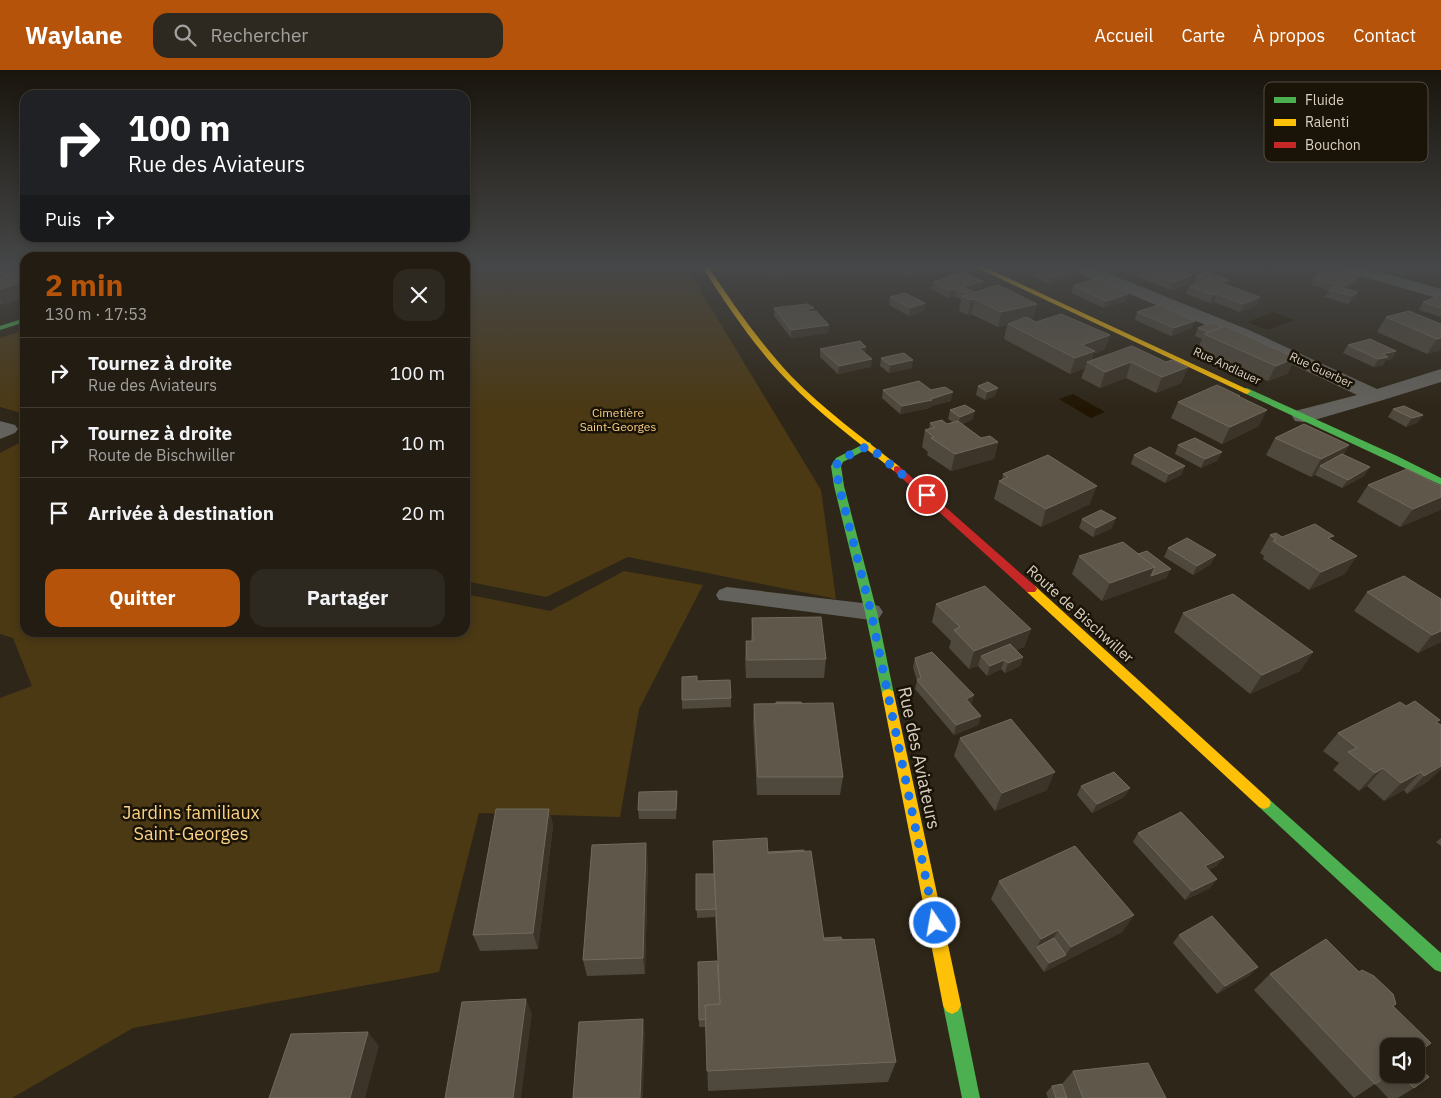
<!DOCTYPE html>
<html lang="fr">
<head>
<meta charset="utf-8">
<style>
	body { margin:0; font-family:"IBM Plex Sans",sans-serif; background:#2e2920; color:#f1f3f6; height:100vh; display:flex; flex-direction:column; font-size:19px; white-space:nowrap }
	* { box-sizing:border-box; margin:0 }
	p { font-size:16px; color:#a2a19f }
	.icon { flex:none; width:28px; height:28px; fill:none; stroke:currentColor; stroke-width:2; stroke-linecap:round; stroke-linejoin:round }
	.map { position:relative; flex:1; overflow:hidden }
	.details { position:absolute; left:20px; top:182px; width:450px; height:385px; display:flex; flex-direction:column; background:#221c12; border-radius:15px; box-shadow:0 2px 8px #0003,0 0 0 1px #3f3a32 }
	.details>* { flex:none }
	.guide { position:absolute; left:20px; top:20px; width:450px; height:152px; border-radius:15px; box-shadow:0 2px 8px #0003,0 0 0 1px #3f3a32; background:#202124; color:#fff; overflow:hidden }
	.controls { position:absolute; left:1380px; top:968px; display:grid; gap:10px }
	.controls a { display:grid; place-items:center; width:45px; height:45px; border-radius:10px; background:#221c12; box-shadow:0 2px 8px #0003,0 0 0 1px #3f3a32; font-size:25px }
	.pin { position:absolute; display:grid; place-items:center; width:42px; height:42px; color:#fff; margin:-21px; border:2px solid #fff; border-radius:50%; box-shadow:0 1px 5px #0007 }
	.me { position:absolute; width:55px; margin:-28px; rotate:348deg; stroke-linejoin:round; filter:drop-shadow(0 0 4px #0008) }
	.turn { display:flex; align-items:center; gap:18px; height:105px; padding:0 25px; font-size:22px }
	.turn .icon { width:65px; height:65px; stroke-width:2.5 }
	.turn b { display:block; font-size:35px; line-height:42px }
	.then { display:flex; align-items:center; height:48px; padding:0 25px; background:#0003; gap:10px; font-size:19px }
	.round { display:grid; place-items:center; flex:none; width:52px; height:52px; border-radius:15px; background:#2e2920 }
	.overview { display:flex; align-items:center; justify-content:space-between; height:85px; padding:0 25px }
	h1 { font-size:30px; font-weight:700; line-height:38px; color:#b45309 }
	.primary-button { display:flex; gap:10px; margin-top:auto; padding:10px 25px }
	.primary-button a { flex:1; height:58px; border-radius:15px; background:#b45309; color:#fff; font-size:20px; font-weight:700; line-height:58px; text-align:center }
	.primary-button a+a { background:#2e2920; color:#f1f3f6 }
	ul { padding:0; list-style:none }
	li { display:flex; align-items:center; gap:15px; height:70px; padding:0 25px; border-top:1px solid #3f3a32 }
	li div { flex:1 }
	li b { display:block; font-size:19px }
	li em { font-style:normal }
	header { display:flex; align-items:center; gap:30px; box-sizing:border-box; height:70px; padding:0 25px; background:#b45309; color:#fff }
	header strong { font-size:24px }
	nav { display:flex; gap:28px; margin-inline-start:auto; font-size:18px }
	.search { width:350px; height:45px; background:#2e2920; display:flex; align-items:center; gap:12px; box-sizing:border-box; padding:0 18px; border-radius:15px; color:#a2a19f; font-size:19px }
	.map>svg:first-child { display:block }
</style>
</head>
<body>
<header>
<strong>Waylane</strong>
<div class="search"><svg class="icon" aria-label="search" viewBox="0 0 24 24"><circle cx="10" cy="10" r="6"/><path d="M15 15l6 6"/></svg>Rechercher</div>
<nav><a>Accueil</a><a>Carte</a><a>À propos</a><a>Contact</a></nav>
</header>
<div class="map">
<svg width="1441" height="1028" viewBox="0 0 1441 1028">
	<rect width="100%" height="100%" fill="#2e2618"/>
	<!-- green -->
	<g fill="#4b3914">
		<polygon points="465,195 685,195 821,420 836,529 628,487 546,527 465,511"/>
		<polygon points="25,260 25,344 0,337 0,268"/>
		<polygon points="25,370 25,562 465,562 465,524 550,541 624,501 703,515 639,639 620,747 479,743 439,902 133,958 12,1028 0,1028 0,628 32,616 13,568 0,564 0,383"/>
	</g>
	<!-- water -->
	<g fill="#211502">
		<polygon points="1274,242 1294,250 1267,260 1247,252"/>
		<polygon points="1073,324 1105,342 1091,348 1059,329"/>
	</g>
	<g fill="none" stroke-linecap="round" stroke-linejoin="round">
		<!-- lane -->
		<g fill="#64625c" fill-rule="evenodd">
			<polygon points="0,351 15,355 18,359 15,363 0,369"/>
			<polygon points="727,517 871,534 879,536 883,542 879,548 871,550 719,530 716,525 719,520"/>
		</g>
		<!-- street -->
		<g fill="#64625c" fill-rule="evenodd">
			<polygon points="1064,195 1087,195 1249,260 1377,319 1441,299 1441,312 1383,330 1311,351 1303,352 1295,351 1292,346 1295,341 1357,325 1237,268 1066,198"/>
			<polygon points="1329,195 1356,195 1441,219 1441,229 1331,198"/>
		</g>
		<!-- fast -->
		<g fill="#4caf50" fill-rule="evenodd">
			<polygon points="25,248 25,252 0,260 0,256"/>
			<polygon points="1247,318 1397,386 1441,408 1441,415 1244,323 1244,319"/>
			<polygon points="868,372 871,373 871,377 843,392 841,396 844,416 877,542 894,624 893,627 888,629 883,627 882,624 865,542 834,416 831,396 836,388"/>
			<polygon points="1264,727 1269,729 1441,883 1441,902 1435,900 1259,737 1257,733 1259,729"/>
			<polygon points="952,926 958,929 961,935 980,1028 962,1028 943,935 946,929"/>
		</g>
		<!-- slow -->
		<g fill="#ffc107" fill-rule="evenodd">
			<path d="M701,195H707C733,234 759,272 791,306C824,340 863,368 900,397V401H894C857,371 818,343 786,309C753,275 727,235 701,195Z"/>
			<polygon points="971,195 980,195 1251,321 1247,324 1244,323"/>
			<polygon points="1031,515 1035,516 1269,729 1271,733 1269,737 1264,739 1259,737 1027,522 1025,519 1027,516"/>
			<polygon points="888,619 893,621 894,624 961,935 958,941 952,944 946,941 943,935 882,624 883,621"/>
		</g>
		<!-- jam -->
		<polygon fill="#c62828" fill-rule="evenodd" points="897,396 900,397 1035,516 1037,519 1035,522 1027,522 894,401 894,397"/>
	</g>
	<!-- wall -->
	<g fill="#4f483c">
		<polygon points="772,195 815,195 814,204 782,207 782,209 770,210 765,203 765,196"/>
		<polygon points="894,195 946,195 946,199 911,208 893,200"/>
		<polygon points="1020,195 1058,195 1072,202 1070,209 1049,214 1018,200"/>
		<polygon points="1103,195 1125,195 1112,200"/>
		<polygon points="1234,195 1248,195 1243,198"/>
		<polygon points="1258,195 1295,195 1287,200 1280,198 1275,200"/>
		<polygon points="1375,195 1416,195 1414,198 1404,205 1375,197"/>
		<polygon points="1425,195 1441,195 1441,202 1424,198"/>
		<polygon points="25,199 25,228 3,235 0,233 0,208 2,207 0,204 0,202"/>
		<polygon points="1137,199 1190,213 1171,220 1135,206"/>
		<polygon points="1316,205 1358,212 1348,219 1358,222 1354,229 1348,234 1325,227 1329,220 1312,215 1313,212 1312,212"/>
		<polygon points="1196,206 1214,207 1227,215 1260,227 1257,235 1240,242 1214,232 1210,233 1186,224 1189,216 1195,214 1194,214"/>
		<polygon points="983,211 981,218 972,221 971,223 1037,234 1033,248 1030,249 1036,252 1110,265 1104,280 1093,284 1092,290 1166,292 1188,297 1181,313 1156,323 1126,308 1100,318 1081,308 1085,298 1070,304 1004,269 1007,255 998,257 971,244 968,245 959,241 961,230 954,226 948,228 931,219 933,212"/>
		<polygon points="1073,216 1126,231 1104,238 1071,223"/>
		<polygon points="1441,225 1441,247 1419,240 1423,232"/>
		<polygon points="890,227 924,241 909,246 889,235"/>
		<polygon points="774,238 814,238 814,241 829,255 828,263 791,268 774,246"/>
		<polygon points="1137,242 1192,258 1171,266 1135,250"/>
		<polygon points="1386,247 1441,254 1441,280 1427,284 1377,262"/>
		<polygon points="1198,258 1295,288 1287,304 1268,311 1197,280 1202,269 1195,266"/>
		<polygon points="1348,275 1396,281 1392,289 1386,290 1383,295 1374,297 1343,283"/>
		<polygon points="866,277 865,283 871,297 838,304 820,287 820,279"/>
		<polygon points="881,288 912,298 889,303 880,296"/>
		<polygon points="978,316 998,318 995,326 985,330 976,325"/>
		<polygon points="883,320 931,320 951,331 931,336 930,338 900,344 882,328"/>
		<polygon points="1240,326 1240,327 1259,356 1222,374 1171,348 1178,332"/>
		<polygon points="1393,339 1423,345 1417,353 1406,357 1388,347"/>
		<polygon points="950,340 973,349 962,354 981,368 998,372 994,389 951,401 927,385 928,382 922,377 925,360 929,359 930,353 947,354 953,352 948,349"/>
		<polygon points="1275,368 1349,375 1343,385 1364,406 1342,418 1315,405 1311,407 1266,385"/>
		<polygon points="1178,375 1218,390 1201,398 1175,384"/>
		<polygon points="1134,385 1185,396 1181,405 1165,413 1131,394"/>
		<polygon points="1003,404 1090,434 1041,457 994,429 999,411 1002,410"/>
		<polygon points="1368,415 1441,416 1441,438 1440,440 1400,457 1357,432"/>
		<polygon points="1082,449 1112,458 1093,467 1079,458"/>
		<polygon points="1270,465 1282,467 1345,504 1309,520 1263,489 1264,486 1260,483"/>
		<polygon points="1168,478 1211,494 1193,505 1164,487"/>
		<polygon points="1138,484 1171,499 1166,508 1102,531 1072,504 1079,486"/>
		<polygon points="1367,522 1441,529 1441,572 1418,583 1354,541"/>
		<polygon points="936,534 1031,559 1024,577 1016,580 1023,587 1020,596 1005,603 1001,599 987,606 978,596 969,599 949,578 951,571 932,552"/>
		<polygon points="1183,543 1313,582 1300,601 1250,624 1174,562"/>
		<polygon points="752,548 826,589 824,608 746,608 745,589 746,571 751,571"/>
		<polygon points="915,588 974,625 971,634 981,646 978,655 954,665 915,619 917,611 913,597"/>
		<polygon points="697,611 731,628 731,637 682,639 682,630"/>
		<polygon points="802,633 843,707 840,725 757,725 753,652 754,634"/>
		<polygon points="1406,636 1441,655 1441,699 1427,712 1407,724 1404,720 1384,731 1367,716 1359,721 1333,700 1339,693 1323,681 1338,663"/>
		<polygon points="960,668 1047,720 995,741 954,686"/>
		<polygon points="1081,716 1130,718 1124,727 1092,743 1077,725"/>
		<polygon points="677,721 676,749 639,749 638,740"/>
		<polygon points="549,739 553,756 538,879 480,881 473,865"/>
		<polygon points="1138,763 1217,796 1208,800 1217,809 1210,818 1185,830 1133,772"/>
		<polygon points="1441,768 1441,776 1436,772"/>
		<polygon points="713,771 768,782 824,868 842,870 896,992 888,1012 708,1021 706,957 699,957 698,892 718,901 715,847 697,848 696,804 713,804"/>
		<polygon points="648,791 645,904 587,906 583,890"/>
		<polygon points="999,811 1134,845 1122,862 1044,902 991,829"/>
		<polygon points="1179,865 1250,905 1217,924 1173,873"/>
		<polygon points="1270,904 1393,936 1416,984 1389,1004 1416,1004 1414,1018 1398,1028 1388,1028 1375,1014 1354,1028 1254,920"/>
		<polygon points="1073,1001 1166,1028 1048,1028 1046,1023 1052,1016 1062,1014"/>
	</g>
	<!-- shaded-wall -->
	<g fill="#3c3428">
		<polygon points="783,195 815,195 814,204 782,207 782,209 770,210 771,203 782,202"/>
		<polygon points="934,195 946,195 946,199 911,208 912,201"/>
		<polygon points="1113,195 1125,195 1112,200"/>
		<polygon points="1278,195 1281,195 1280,198 1275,200"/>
		<polygon points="1289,195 1295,195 1287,200"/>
		<polygon points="1412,195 1416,195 1414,198 1404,205 1408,198"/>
		<polygon points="1072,202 1070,209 1049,214 1051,207"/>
		<polygon points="1192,205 1190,213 1171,220 1173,212"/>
		<polygon points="1214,205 1212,212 1202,216 1205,209"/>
		<polygon points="1361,205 1358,212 1341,223 1342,218"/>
		<polygon points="1229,210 1226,218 1221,213"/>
		<polygon points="25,211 25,228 3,235 0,229 0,216"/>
		<polygon points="983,211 981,218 965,223 963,217"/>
		<polygon points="956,219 954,226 948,228 950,220"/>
		<polygon points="972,221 970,229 964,227 965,223"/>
		<polygon points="1358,222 1354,229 1348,234 1352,226"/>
		<polygon points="1128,224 1126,231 1104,238 1106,231"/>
		<polygon points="1217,224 1214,232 1210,233 1213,225"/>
		<polygon points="1260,227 1257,235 1240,242 1243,234"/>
		<polygon points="975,229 971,244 968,245 971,230"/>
		<polygon points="925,233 924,241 909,246 910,238"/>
		<polygon points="1037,234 1033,248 1009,254 1008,254 1007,255 998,257 1001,242"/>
		<polygon points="814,238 813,246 807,239"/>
		<polygon points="1195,251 1192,258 1171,266 1174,258"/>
		<polygon points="829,255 828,263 791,268 791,260"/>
		<polygon points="1110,265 1104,280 1093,284 1090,294 1087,292 1085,298 1070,304 1075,288 1082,275"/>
		<polygon points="1441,268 1441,280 1427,284 1437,269"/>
		<polygon points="866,277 865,285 859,278"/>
		<polygon points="1396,281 1392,289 1386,290 1383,295 1374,297 1378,289 1383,284"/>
		<polygon points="1295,288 1287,304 1268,311 1276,296"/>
		<polygon points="872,289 871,297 838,304 839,296"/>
		<polygon points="913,290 912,298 889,303 890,295"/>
		<polygon points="1131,292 1126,308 1100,318 1105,302"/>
		<polygon points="1188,297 1181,313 1156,323 1162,307"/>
		<polygon points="998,318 995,326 985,330 987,322"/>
		<polygon points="953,322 951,331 931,336 930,338 900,344 902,336"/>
		<polygon points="1267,340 1259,356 1222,374 1230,357"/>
		<polygon points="975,341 973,349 958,355 960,347"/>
		<polygon points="1423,345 1417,353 1406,357 1412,348"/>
		<polygon points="998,372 994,389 951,401 955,384"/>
		<polygon points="1349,375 1339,392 1320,396 1315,405 1311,407 1321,389"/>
		<polygon points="1222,382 1218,390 1201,398 1205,389"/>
		<polygon points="1185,396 1181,405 1165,413 1169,404"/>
		<polygon points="1370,397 1364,406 1342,418 1348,410"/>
		<polygon points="1097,416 1090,434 1041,457 1046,439"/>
		<polygon points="1441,427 1441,438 1440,440 1400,457 1413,439"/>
		<polygon points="1116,448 1112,458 1093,467 1096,458"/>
		<polygon points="1216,485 1211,494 1193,505 1197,496"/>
		<polygon points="1357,486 1345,504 1309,520 1321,502"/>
		<polygon points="1155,497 1147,515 1102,531 1110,513"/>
		<polygon points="1171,499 1166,508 1147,515 1151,506"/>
		<polygon points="1031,559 1024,577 986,592 981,586 978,596 969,599 974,581"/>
		<polygon points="1441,561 1441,572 1418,583 1432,565"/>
		<polygon points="1313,582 1300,601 1250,624 1262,605"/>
		<polygon points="1023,587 1020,596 1005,603 1008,593"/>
		<polygon points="1004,590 1001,599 987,606 990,596"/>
		<polygon points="974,625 971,635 966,629"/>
		<polygon points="981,646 978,655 954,665 956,655"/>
		<polygon points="1441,690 1441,699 1427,712 1407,724 1424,706"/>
		<polygon points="1383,698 1367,716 1359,721 1375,703"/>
		<polygon points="1055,702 1047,720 995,741 1002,723"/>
		<polygon points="1421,702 1404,720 1384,731 1401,713"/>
		<polygon points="1130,718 1124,727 1092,743 1097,734"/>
		<polygon points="677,721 677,731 676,749 676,740"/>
		<polygon points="549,739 553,756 538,879 533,863"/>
		<polygon points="646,773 648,791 645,904 643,888"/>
		<polygon points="1224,787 1217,796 1198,805 1205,796"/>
		<polygon points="1217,809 1210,818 1185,830 1192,821"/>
		<polygon points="1134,845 1122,862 1044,902 1049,893 1066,885 1071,877"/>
		<polygon points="1058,860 1049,876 1037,877 1041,869"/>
		<polygon points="1258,897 1250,905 1217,924 1225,916"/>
		<polygon points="526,929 532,944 521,1028 513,1028"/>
		<polygon points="643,949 645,964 643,1028 640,1028"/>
		<polygon points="368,962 379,976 365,1028 350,1028"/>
	</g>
	<!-- building -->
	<g fill="#5e574a" stroke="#716a5d">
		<polygon points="772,195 779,195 782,202 771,203 765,196"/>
		<polygon points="900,195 934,195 912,201"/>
		<polygon points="1025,195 1058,195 1072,202 1051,207"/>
		<polygon points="1147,195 1165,195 1192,205 1173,212 1137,199"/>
		<polygon points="1399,195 1412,195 1408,198"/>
		<polygon points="21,196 25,199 25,211 0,219 0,208 6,206 0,203 0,202"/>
		<polygon points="1330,196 1361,205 1342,218 1358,222 1352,226 1329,220 1337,214 1315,208 1319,205 1316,205"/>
		<polygon points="963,202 983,211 963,217 972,221 965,223 956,219 950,220 933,212"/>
		<polygon points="1206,202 1214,205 1205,209 1196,206"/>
		<polygon points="1217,206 1229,210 1221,213 1260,227 1243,234 1217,224 1213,225 1189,216"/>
		<polygon points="1094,209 1128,224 1106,231 1073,216"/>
		<polygon points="998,215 1037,234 1001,242 975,229 971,230 962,226"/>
		<polygon points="905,223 925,233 910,238 890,227"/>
		<polygon points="1440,225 1441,225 1441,238 1423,232"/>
		<polygon points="807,234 814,238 807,239 809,242 816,241 829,255 791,260 774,238"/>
		<polygon points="1158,235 1195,251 1174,258 1137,242"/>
		<polygon points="1409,241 1441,254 1441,268 1437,269 1386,247"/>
		<polygon points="1061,244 1110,265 1082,275 1095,281 1075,288 1008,254 1026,247 1036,252"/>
		<polygon points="1212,253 1222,257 1208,262 1198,258"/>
		<polygon points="1225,256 1295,288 1276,296 1204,264"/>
		<polygon points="1370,269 1396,281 1383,284 1388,287 1378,289 1348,275"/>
		<polygon points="860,271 866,277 859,278 872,289 839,296 820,279"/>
		<polygon points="1132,276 1166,292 1172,290 1188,297 1162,307 1131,292 1105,302 1087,292"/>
		<polygon points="904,283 913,290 890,295 881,288"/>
		<polygon points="919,311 931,320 945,317 953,322 931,329 932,330 902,336 883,320"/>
		<polygon points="988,312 998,318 987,322 978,316"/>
		<polygon points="1217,315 1240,326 1238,326 1267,340 1230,357 1178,332"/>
		<polygon points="965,335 975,341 960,347 950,340"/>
		<polygon points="1404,336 1423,345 1412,348 1393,339"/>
		<polygon points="942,350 947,354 958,351 981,368 990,366 998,372 955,384 931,368 934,367 925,360 935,357 930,353"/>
		<polygon points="1304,354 1349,375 1321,389 1275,368"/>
		<polygon points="1195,368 1222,382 1205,389 1178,375"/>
		<polygon points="1150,377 1185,396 1169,404 1134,385"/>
		<polygon points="1342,384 1370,397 1348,410 1320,396"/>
		<polygon points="1048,385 1097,416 1046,439 999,411 1008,407 1003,404"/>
		<polygon points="1407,399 1441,416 1441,427 1413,439 1368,415"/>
		<polygon points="1101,440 1116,448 1096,458 1082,449"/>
		<polygon points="1315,454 1334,466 1328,468 1357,486 1321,502 1273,471 1276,469 1270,465 1276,463 1282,467"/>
		<polygon points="1187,468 1216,485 1197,496 1168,478"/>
		<polygon points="1123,472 1155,497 1110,513 1079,486"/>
		<polygon points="1147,481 1171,499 1151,506 1155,497 1138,484"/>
		<polygon points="1404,506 1441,529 1441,533 1440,534 1441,534 1441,561 1432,565 1367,522"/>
		<polygon points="985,516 1031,559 974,581 954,560 960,557 936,534"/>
		<polygon points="1233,524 1313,582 1262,605 1183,543"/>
		<polygon points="821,547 826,589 747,590 746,571 753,571 752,548"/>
		<polygon points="1010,574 1023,587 1008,593 1004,590 990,596 981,586"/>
		<polygon points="932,582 974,625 966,629 981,646 956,655 917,610 921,608 915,588"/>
		<polygon points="697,606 697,611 730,610 731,628 682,630 682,607"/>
		<polygon points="1415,631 1440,650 1436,652 1441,655 1441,690 1440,691 1441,692 1441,696 1424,706 1421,702 1401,713 1383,698 1375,703 1348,682 1357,678 1338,663 1400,632 1406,636"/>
		<polygon points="776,632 801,632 802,633 776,634"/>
		<polygon points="833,633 843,707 758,707 754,634"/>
		<polygon points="1011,649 1055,702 1002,723 960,668"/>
		<polygon points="1114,702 1130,718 1097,734 1081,716"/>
		<polygon points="677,721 676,740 638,740 639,722"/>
		<polygon points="496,739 549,739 533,863 473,865"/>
		<polygon points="1181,742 1224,787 1205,796 1217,809 1192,821 1138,763"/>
		<polygon points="767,768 768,783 811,781 824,870 874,869 896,992 707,1001 705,935 720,934 713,771"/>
		<polygon points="646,773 643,888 583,890 592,775"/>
		<polygon points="1075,776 1134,845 1071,877 1058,860 1041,869 999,811"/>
		<polygon points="804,780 804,781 768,783 768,782"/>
		<polygon points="696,804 714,804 716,839 696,840"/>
		<polygon points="1212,846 1258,897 1225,916 1179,865"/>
		<polygon points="841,867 842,870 824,870 824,868"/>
		<polygon points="1054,868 1066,885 1049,893 1037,877"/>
		<polygon points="1326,869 1359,902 1362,900 1374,906 1393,924 1396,934 1393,936 1431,973 1416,984 1416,976 1389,976 1389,1004 1375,1014 1270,904"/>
		<polygon points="717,891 720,934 705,935 706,949 699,950 698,892"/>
		<polygon points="526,929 513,1028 445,1028 462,932"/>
		<polygon points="643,949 640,1028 573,1028 579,952"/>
		<polygon points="368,962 350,1028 269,1028 291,964"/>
		<polygon points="1148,993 1166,1028 1083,1028 1073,1001"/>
		<polygon points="1416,995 1429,1007 1414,1018 1400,1004 1416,1004"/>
		<polygon points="1062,1014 1067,1028 1056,1028 1052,1016"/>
	</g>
	<!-- sky -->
	<linearGradient id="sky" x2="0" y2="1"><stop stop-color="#19150d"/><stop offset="0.58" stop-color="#464748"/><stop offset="1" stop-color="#464748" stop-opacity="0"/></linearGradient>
	<rect width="1441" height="339" fill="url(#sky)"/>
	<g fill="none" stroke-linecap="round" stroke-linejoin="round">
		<!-- route -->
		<polyline stroke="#1a73e8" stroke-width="9" stroke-dasharray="0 16.2" points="927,425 868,376 839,390 836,396 839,416 871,542 935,853"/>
	</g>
	<g text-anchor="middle" stroke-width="5" stroke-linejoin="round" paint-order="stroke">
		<!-- far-street labels -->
		<g font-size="12" fill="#d9d0c0" stroke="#1a1308">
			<text transform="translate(1227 296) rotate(25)" y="4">Rue Andlauer</text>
			<text transform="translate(1321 300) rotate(25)" y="4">Rue Guerber</text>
		</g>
		<!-- far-park labels -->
		<g font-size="12" fill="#fbd185" stroke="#1a1308">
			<text x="618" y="347">Cimetière<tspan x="618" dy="14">Saint-Georges</tspan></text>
		</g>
		<!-- street labels -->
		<g font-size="15" fill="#d9d0c0" stroke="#1a1308">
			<text transform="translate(1080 544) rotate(42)" y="5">Route de Bischwiller</text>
		</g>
		<!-- near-street labels -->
		<g font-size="18" fill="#d9d0c0" stroke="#1a1308">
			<text transform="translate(919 688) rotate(78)" y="6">Rue des Aviateurs</text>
		</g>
		<!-- near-park labels -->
		<g font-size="18" fill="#fbd185" stroke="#1a1308">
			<text x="191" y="749">Jardins familiaux<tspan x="191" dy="21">Saint-Georges</tspan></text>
		</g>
	</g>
	<!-- legend -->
	<rect x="1264" y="12" width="164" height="80" rx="8" fill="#1a1308" stroke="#534c3f" stroke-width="1"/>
	<rect x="1274" y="27" width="22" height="6" fill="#4caf50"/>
	<rect x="1274" y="49" width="22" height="7" fill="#ffc107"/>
	<rect x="1274" y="72" width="22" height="6" fill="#c62828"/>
	<g font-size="14" fill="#d9d0c0">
		<text x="1305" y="35">Fluide</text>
		<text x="1305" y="57">Ralenti</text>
		<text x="1305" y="80">Bouchon</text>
	</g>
</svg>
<div class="controls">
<a><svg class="icon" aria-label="sound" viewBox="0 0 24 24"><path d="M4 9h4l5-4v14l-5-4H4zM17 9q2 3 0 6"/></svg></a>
</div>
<div class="pin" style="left:927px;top:425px;background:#d93025"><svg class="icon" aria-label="arrive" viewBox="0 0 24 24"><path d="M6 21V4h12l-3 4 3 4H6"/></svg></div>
<svg class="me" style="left:935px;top:853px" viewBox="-20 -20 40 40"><circle r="17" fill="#1a73e8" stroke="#fff" stroke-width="3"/><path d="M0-11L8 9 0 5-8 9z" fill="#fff"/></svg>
<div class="guide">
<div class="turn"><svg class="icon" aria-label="right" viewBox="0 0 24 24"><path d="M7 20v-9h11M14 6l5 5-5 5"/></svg><div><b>100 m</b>Rue des Aviateurs</div></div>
<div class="then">Puis<svg class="icon" aria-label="right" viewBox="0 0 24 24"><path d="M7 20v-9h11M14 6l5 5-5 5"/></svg></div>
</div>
<section class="details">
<div class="overview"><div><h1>2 min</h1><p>130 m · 17:53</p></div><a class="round"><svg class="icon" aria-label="close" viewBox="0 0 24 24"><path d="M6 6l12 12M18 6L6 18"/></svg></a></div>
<ul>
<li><svg class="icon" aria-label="right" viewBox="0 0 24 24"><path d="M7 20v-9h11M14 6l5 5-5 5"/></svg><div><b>Tournez à droite</b><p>Rue des Aviateurs</p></div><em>100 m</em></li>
<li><svg class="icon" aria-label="right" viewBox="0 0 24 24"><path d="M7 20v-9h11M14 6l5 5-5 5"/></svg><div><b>Tournez à droite</b><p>Route de Bischwiller</p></div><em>10 m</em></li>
<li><svg class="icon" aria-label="arrive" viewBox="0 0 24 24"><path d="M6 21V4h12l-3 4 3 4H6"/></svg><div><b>Arrivée à destination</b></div><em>20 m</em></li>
</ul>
<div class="primary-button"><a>Quitter</a><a>Partager</a></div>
</section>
</div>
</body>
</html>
